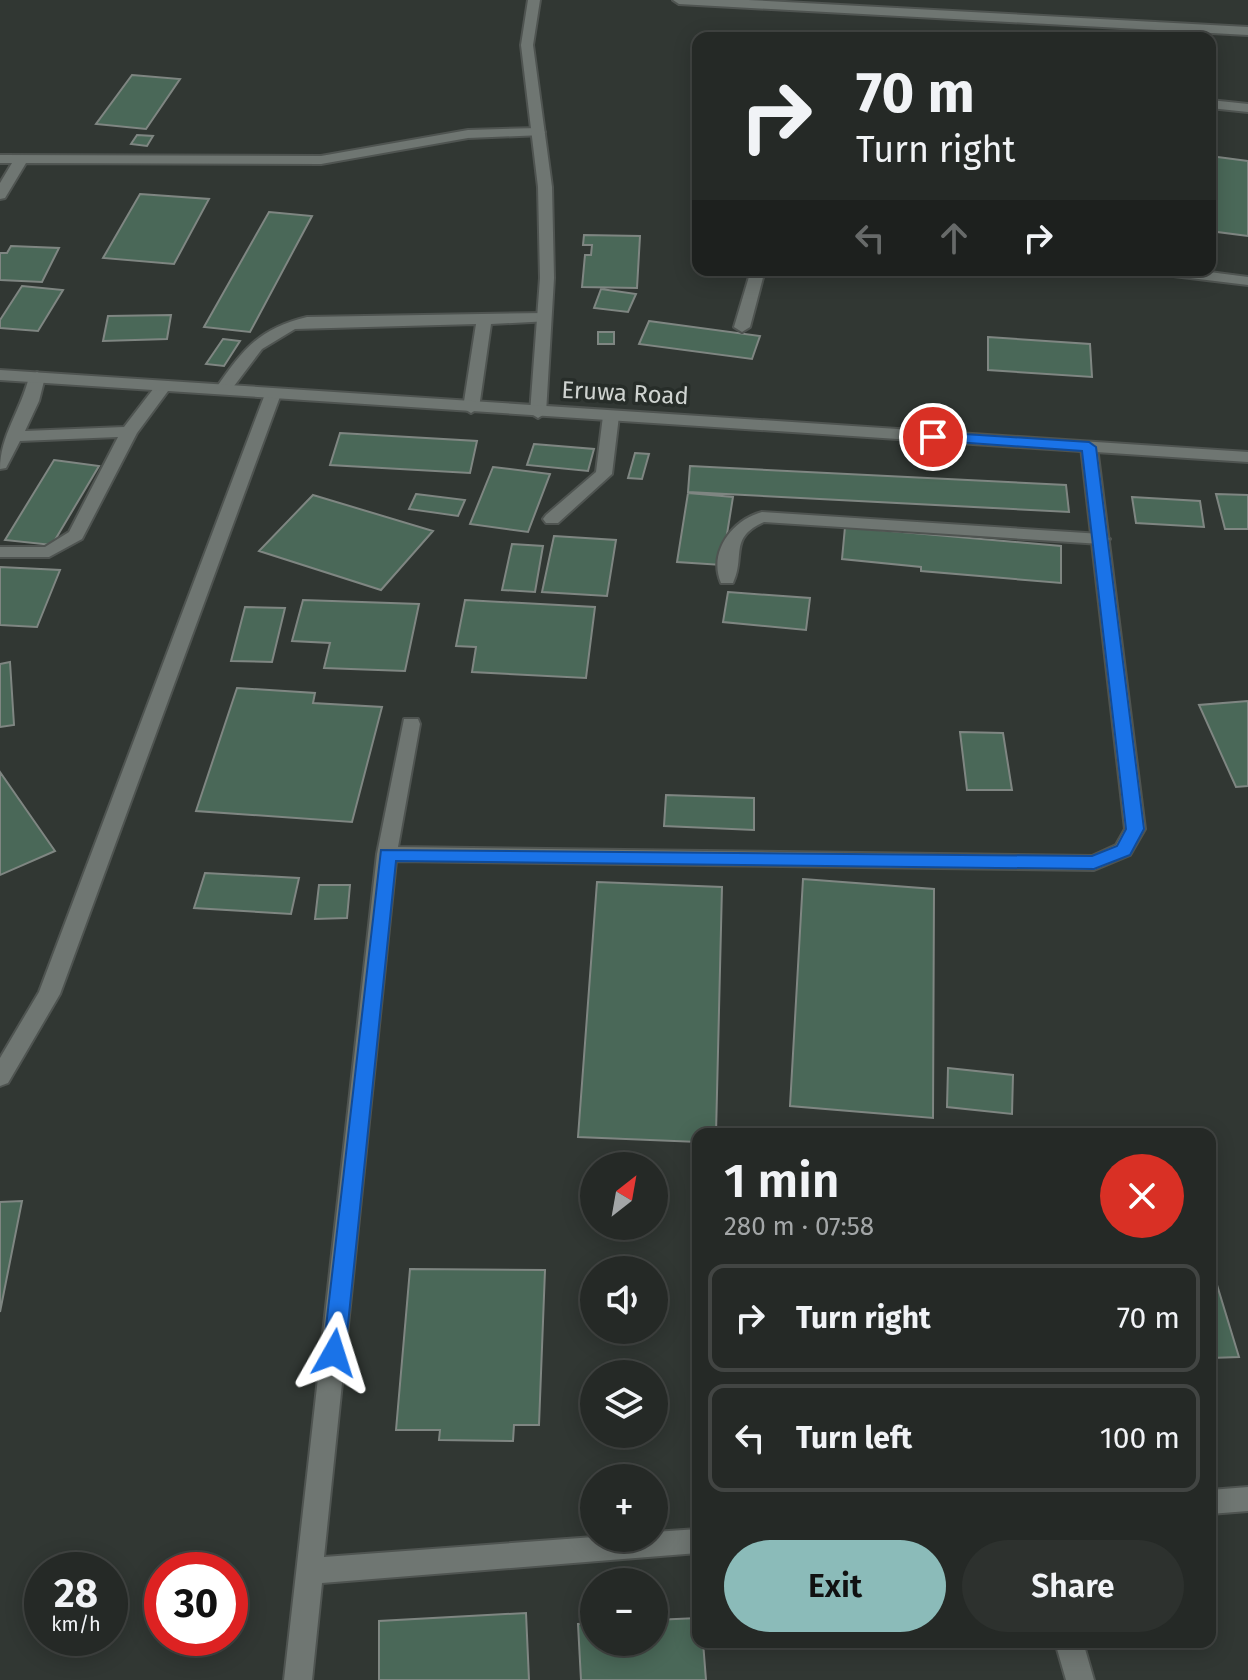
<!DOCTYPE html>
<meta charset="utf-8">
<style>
:root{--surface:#252926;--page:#2d312e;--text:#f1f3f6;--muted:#a3a6a7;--line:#424543;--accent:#8bbbb9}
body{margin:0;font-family:"Fira Sans",sans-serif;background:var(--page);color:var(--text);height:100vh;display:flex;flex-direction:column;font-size:30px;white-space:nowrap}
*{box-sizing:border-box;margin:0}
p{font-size:26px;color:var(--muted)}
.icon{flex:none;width:44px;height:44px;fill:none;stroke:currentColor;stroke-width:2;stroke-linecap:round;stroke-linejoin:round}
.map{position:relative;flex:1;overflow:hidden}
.sheet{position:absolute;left:692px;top:1128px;width:524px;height:520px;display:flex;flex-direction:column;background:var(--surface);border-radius:16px;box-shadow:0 4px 20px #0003,0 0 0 2px var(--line)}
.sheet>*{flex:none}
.guide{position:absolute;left:692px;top:32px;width:524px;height:244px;border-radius:16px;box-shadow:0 4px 20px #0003,0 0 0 2px var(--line);background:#252926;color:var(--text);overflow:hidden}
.needle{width:52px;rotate:31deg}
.fabs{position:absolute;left:580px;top:1152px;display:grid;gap:16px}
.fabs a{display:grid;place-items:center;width:88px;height:88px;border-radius:50%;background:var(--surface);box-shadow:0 4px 20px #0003,0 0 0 2px var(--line);font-size:40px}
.speed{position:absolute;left:24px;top:1552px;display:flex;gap:16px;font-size:40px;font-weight:700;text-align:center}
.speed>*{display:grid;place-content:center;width:104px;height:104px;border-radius:50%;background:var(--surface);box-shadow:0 4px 20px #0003,0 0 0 2px var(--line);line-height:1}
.speed small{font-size:20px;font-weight:400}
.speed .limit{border:12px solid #d22;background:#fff;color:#111}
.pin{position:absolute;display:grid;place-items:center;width:68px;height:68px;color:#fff;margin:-34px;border:4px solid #fff;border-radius:50%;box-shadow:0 2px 8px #0007}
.me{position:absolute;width:88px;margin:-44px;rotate:6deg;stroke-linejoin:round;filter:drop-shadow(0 0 6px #0008)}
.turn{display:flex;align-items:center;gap:28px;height:168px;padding:0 32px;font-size:36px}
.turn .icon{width:104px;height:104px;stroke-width:2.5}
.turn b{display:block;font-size:56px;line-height:68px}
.lanes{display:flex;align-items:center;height:76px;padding:0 32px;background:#0003;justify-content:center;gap:40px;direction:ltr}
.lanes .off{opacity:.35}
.round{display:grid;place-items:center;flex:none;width:84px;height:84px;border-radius:42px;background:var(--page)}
.overview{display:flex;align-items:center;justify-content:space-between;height:136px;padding:0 32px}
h1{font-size:48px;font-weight:600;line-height:60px}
.action{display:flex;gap:16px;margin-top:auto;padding:16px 32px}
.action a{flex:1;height:92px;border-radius:48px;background:var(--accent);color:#111;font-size:32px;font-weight:600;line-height:92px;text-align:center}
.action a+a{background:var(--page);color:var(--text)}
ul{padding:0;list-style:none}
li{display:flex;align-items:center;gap:24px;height:108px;margin:0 16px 12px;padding:0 16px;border:4px solid var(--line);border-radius:16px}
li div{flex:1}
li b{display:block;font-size:30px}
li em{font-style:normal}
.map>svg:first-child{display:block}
.building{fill:#4a6858;stroke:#7f8682;stroke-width:2}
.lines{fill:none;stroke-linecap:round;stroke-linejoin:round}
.service-casing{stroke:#4f5451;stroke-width:4}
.minor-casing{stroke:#4f5451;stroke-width:4}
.secondary-casing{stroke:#4f5451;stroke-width:4}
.service{fill:#6f7672;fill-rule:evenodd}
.minor{fill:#6f7672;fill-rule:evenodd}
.secondary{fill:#6f7672;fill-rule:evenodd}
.route{fill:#1a73e8;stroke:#114b97;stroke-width:2}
.labels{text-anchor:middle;stroke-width:7;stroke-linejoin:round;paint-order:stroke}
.street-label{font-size:24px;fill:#cfd3d0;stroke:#272d29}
</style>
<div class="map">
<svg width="1248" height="1680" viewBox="0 0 1248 1680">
<rect width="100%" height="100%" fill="#313733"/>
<!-- building -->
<path class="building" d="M 132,75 L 180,79 L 146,129 L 96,124 Z
M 137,135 L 153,136 L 147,146 L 131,144 Z
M 1210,156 L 1248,161 L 1248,236 L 1210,231 Z
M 140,194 L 209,199 L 174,264 L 103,258 Z
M 269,212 L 312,216 L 250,332 L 204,327 Z
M 584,235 L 640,236 L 637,288 L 582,287 L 585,255 L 591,255 L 592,245 L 583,245 Z
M 11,246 L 59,248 L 42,282 L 0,280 L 0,253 L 7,253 Z
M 22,286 L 63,290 L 38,331 L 0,328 L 0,320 Z
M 601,289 L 636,294 L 628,312 L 594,308 Z
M 171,315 L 167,339 L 103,341 L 108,316 Z
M 649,321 L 760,336 L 752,359 L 639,344 Z
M 598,332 L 614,332 L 614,344 L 598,344 Z
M 988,337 L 1090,344 L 1092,377 L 988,370 Z
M 223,339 L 240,341 L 224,366 L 206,364 Z
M 340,433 L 477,441 L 470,473 L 330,465 Z
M 534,444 L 594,449 L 588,471 L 527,465 Z
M 635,453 L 649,454 L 642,479 L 628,478 Z
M 54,460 L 99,466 L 52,545 L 5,540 Z
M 690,466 L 1066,485 L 1069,512 L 688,492 Z
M 493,467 L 550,474 L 528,532 L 470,524 Z
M 688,493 L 733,497 L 722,565 L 677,562 Z
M 416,494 L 465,500 L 458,516 L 409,509 Z
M 1216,494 L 1248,495 L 1248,529 L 1225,529 Z
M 313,495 L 433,531 L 381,590 L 259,551 Z
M 1132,497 L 1200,501 L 1204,527 L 1136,523 Z
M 845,527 L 1061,546 L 1061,583 L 921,571 L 921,567 L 842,559 Z
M 554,536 L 616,540 L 607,596 L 542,592 Z
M 512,544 L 543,546 L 535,592 L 502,590 Z
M 0,567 L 60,570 L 37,627 L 0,625 Z
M 728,592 L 810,598 L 806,630 L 723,622 Z
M 303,600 L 419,604 L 405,671 L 324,668 L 330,643 L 292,641 Z
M 465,600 L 595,607 L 586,678 L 472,672 L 476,647 L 456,646 Z
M 245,607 L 285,608 L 272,662 L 231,661 Z
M 10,662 L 14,725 L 0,727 L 0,664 Z
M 237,688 L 315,693 L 313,703 L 382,707 L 352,822 L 196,811 Z
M 1248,701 L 1248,786 L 1236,787 L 1199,705 Z
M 960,732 L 1003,733 L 1012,790 L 967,790 Z
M 0,772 L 55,851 L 0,875 Z
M 666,795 L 754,798 L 754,830 L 664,826 Z
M 205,873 L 299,878 L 291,914 L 194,908 Z
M 803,879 L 934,889 L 933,1118 L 790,1106 Z
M 597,882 L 722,887 L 716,1134 L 698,1134 L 698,1142 L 578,1137 Z
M 319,885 L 350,885 L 347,918 L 315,919 Z
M 948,1068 L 1013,1075 L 1012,1114 L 947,1107 Z
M 22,1201 L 0,1312 L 0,1202 Z
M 1210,1262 L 1239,1357 L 1210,1358 Z
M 410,1269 L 545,1270 L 539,1425 L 514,1425 L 513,1441 L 439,1440 L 440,1430 L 396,1430 Z
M 526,1613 L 529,1680 L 379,1680 L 379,1621 Z
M 698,1618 L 698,1642 L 703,1642 L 706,1680 L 581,1680 L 578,1624 L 594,1623 L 594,1642 L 654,1642 L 654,1620 Z"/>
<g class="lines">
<defs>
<path id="service" d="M 1210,100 L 1248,104 L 1248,112 L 1210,108 Z
M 538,128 L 545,132 L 543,135 L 468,138 L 321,164 L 26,163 L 5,198 L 0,199 L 0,183 L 12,163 L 0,163 L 0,155 L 321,156 L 468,130 Z
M 751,270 L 765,270 L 750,327 L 742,332 L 734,327 Z
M 1150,270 L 1194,270 L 1248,277 L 1248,285 L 1157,274 Z
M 545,313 L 550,315 L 550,321 L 491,324 L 479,408 L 471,413 L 463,408 L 476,324 L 295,329 L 262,349 L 228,394 L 216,394 L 214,391 C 242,351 257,329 307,317 Z
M 37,372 L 45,377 L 39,401 L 25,431 L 124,427 L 157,384 L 169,384 L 171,387 L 137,433 L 82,539 L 49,557 L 0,557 L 0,547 L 45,547 L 69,532 L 118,437 L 20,441 L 6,468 L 0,469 C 0,436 21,410 29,377 Z
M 273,389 L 281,394 L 60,994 L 8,1083 L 0,1086 L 0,1058 L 39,992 L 265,394 Z
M 611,411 L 619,416 L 612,474 L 558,523 L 546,523 L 543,519 L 546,515 L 596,472 L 603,416 Z
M 762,512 L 1101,534 L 1110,539 L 1101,544 L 764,522 C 728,538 746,556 733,583 L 721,583 C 708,552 732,520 762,512 Z"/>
<path id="minor" d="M 528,0 L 540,0 L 533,45 L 552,187 L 554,278 L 546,413 L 538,418 L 530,413 L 540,278 L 538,187 L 521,45 Z
M 673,0 L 748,0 L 1248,27 L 1248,35 L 679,4 Z
M 1089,442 L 1097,447 L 1145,829 L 1130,855 L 1094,870 L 396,861 L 324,1557 L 594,1537 L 654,1538 L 654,1532 L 698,1529 L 698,1553 L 322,1583 L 312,1680 L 284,1680 L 377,854 L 404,719 L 418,719 L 420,724 L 398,847 L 1092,856 L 1116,845 L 1125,829 L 1081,447 Z
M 1248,1487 L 1248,1511 L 1210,1514 L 1210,1490 Z
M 1055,1642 L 1083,1642 L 1094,1680 L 1066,1680 Z"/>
<path id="secondary" d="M 0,370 L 1248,452 L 1248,462 L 0,380 Z"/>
</defs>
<!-- service casing -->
<use href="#service" class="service-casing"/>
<!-- minor casing -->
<use href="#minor" class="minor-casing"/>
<!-- secondary casing -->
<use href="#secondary" class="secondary-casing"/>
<!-- service -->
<use href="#service" class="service"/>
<!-- minor -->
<use href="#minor" class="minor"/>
<!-- secondary -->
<use href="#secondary" class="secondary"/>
</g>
<!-- route -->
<path class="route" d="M 933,432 L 1089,442 L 1096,447 L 1144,829 L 1130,855 L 1094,869 L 396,861 L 345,1353 L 342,1360 L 334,1363 L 326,1360 L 323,1353 L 381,850 L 1092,856 L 1117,846 L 1126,829 L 1082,451 L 928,440 L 926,437 Z"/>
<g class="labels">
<!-- street labels -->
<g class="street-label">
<text transform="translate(625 393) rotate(3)" y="8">Eruwa Road</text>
</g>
</g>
</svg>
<div class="fabs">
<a><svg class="needle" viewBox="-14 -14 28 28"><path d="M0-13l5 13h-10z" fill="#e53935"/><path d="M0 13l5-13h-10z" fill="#a3a6a7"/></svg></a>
<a><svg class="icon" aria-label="sound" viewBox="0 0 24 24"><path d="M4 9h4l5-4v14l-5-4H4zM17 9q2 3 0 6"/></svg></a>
<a><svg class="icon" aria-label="layers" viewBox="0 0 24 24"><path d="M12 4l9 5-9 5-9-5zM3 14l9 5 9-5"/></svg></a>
<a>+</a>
<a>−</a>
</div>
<div class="speed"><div>28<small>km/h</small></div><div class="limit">30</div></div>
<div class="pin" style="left:933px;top:437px;background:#d93025"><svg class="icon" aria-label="arrive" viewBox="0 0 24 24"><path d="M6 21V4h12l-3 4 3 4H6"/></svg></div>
<svg class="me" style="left:334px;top:1353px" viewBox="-20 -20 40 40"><path d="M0-17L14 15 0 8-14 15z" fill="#1a73e8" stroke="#fff" stroke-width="4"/></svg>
<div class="guide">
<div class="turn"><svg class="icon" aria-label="right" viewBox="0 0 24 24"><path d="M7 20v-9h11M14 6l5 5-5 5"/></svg><div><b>70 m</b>Turn right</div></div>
<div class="lanes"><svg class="icon off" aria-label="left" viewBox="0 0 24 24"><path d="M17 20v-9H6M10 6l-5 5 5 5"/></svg><svg class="icon off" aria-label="ahead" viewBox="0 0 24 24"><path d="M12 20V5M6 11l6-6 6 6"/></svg><svg class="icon" aria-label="right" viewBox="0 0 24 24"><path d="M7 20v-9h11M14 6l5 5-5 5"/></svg></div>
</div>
<section class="sheet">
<div class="overview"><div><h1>1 min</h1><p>280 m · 07:58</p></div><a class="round" style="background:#d93025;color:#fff"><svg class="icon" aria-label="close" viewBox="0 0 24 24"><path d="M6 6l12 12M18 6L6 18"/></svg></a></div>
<ul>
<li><svg class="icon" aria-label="right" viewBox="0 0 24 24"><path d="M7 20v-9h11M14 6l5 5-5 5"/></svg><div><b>Turn right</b></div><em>70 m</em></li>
<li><svg class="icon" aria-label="left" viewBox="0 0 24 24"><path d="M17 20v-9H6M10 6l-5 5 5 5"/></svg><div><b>Turn left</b></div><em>100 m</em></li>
</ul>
<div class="action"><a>Exit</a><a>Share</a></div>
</section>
</div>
